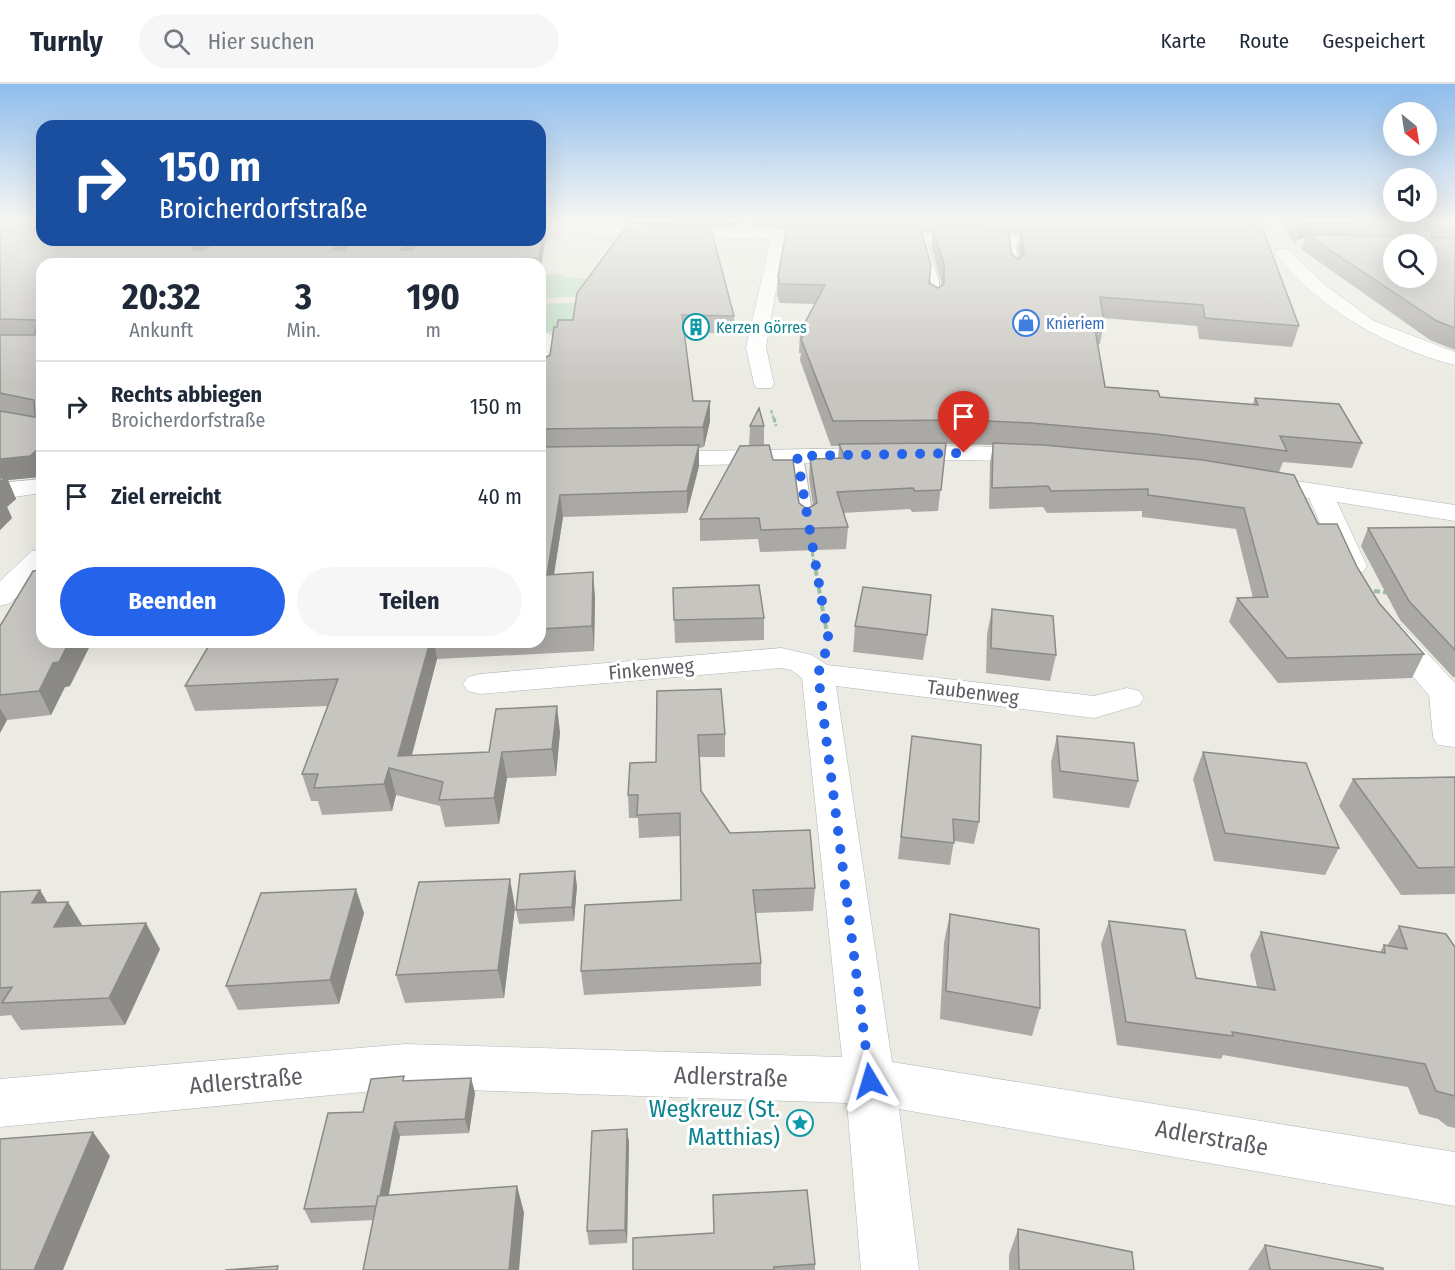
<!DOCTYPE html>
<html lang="de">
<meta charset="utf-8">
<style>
:root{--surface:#fff;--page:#f6f6f7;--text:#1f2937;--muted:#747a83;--line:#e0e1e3;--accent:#2563eb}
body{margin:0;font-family:"Fira Sans Condensed",sans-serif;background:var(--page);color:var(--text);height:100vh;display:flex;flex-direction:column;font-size:22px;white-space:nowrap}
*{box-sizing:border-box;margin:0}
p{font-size:20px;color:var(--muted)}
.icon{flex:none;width:33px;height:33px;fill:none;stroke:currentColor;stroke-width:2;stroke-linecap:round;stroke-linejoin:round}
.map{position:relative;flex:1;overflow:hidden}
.drawer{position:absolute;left:36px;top:174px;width:510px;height:390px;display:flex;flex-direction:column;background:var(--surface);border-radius:18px;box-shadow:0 6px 24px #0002}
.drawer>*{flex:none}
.hud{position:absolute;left:36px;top:36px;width:510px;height:126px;border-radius:18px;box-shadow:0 6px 24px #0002;background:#1a4fa0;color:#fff;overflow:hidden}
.needle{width:39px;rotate:150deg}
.controls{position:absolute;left:1383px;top:18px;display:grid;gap:12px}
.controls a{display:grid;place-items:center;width:54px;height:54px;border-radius:50%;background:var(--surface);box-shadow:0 6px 24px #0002;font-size:30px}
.pin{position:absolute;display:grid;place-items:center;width:51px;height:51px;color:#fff;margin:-62px -26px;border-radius:50% 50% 50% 0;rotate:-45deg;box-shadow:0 0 6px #0007}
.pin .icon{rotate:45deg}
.me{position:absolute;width:66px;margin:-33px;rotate:353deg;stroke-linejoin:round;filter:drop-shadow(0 0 4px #0008)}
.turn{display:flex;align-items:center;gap:21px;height:126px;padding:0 24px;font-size:27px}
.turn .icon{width:78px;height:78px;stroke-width:2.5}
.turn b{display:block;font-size:42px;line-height:51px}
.eta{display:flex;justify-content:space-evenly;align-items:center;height:102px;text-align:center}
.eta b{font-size:36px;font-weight:700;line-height:42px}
.cta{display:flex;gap:12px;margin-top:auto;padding:12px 24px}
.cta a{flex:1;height:69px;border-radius:36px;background:var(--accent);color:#fff;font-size:24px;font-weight:700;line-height:69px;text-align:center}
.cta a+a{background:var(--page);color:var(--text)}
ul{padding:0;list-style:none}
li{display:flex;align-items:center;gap:18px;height:90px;padding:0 24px;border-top:2px solid var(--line)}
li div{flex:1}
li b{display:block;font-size:22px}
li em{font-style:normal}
header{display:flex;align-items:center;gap:36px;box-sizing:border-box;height:84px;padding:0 30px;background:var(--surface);border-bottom:2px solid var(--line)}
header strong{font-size:28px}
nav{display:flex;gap:33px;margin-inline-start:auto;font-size:21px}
.search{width:420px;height:54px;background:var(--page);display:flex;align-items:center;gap:15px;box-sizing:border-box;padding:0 21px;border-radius:33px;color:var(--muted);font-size:22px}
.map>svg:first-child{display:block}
.green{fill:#c1e1c6}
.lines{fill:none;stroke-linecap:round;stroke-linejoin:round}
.service-casing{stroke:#b3b4b9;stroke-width:2}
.minor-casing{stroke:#b3b4b9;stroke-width:1}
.path-far2{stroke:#9abfa9;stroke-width:2;stroke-dasharray:4 1.5;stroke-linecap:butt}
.path-far1{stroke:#9abfa9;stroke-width:3;stroke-dasharray:4.5 2;stroke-linecap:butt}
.path{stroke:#9abfa9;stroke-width:4;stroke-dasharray:6 3;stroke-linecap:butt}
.service{fill:#fff;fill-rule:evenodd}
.minor{fill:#fff;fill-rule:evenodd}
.wall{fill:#aba9a5;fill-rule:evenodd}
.shaded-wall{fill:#8b8a86}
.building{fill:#c7c5c0;stroke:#8b8a86;stroke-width:1.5;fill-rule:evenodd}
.route{stroke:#2563eb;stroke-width:10;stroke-dasharray:0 18}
.labels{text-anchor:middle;stroke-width:6;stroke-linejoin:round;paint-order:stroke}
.far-shop-label{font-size:16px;fill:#366cbe;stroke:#fff;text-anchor:start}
.far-culture-label{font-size:16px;fill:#0d838f;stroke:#fff;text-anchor:start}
.street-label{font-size:20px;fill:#5b5d62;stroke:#fff}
.near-street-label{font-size:24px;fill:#5b5d62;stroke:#fff}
.near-culture-label{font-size:24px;fill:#0d838f;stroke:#fff;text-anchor:end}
</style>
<header>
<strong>Turnly</strong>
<div class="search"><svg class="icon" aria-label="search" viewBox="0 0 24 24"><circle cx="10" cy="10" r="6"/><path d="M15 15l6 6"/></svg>Hier suchen</div>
<nav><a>Karte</a><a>Route</a><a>Gespeichert</a></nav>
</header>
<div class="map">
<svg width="1455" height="1186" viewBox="0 0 1455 1186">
<rect width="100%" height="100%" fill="#ecebe3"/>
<!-- green -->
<path class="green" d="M 562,190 L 570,194 L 600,194 L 619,211 L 540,214 L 540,191 Z
M 612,218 L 621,245 L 540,248 L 540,220 Z"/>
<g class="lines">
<defs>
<path id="service" d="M 922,152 L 926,154 L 939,198 L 939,219 L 934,222 L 929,219 L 931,198 L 918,154 Z
M 1011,155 L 1015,157 L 1019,188 L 1015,191 L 1011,188 L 1007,157 Z
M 797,368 L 803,372 L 814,440 L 807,444 L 800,440 L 791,372 Z"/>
<path id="minor" d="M 540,141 L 829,148 L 836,152 L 829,156 L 785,155 L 766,263 L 774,300 L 771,304 L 757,304 L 754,300 L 746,263 L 771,155 L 540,149 Z
M 878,149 L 1063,153 L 1070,157 L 1063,161 L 873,156 L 871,153 Z
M 1282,164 L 1287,165 L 1325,201 L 1374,237 L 1455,268 L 1455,281 C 1390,265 1314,223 1275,168 Z
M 545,247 L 554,253 L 550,288 L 547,292 L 540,294 L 540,249 Z
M 964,362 L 1036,364 L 1044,366 L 1048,371 L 1044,376 L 1036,378 L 964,376 L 653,382 L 645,380 L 641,375 L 645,370 L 653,368 Z
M 1257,391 L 1455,421 L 1455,437 L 1337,418 L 1367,482 L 1363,488 L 1353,490 L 1343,488 L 1339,482 L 1309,414 L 1248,403 L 1245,398 L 1248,393 Z
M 42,395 L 42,409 L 0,415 L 0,399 Z
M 42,465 L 42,489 L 10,519 L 0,522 L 0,497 L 32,467 Z
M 1390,539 L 1401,541 L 1455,599 L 1455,663 L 1438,661 L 1433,653 L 1429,611 L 1374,548 L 1379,541 Z
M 781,564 L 812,571 L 827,581 L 1094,612 L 1127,604 L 1139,607 L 1144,614 L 1139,621 L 1094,634 L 836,602 L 892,978 L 1455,1068 L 1455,1122 L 899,1025 L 919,1186 L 861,1186 L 847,1019 L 405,1004 L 0,1043 L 0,995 L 405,960 L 842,973 L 802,594 L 791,586 L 781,584 L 480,610 L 468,607 L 463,600 L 468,593 L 480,590 Z"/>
</defs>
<!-- service casing -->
<use href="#service" class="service-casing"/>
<!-- minor casing -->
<use href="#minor" class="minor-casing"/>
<!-- path-far2 -->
<path class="path-far2" d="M 771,326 L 774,336"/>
<!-- path-far1 -->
<path class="path-far1" d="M 774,334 L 776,342
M 811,462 L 814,478"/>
<!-- path -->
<path class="path" d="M 814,477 L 828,555
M 1374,507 L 1390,509"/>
<!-- service -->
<use href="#service" class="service"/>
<!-- minor -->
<use href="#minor" class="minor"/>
</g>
<!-- wall -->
<path class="wall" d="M 0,135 L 42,156 L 419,156 L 540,135 L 547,139 L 544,140 L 546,151 L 540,189 L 540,180 L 42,180 L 42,391 L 40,393 L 8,396 L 16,415 L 7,423 L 12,434 L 0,446 Z
M 644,135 L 1259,135 L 1299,242 L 1292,263 L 1199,255 L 1197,242 L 1103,234 L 1104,239 L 1100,260 L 1097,260 L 1105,303 L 1160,313 L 1253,320 L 1255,314 L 1362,359 L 1352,384 L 1283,378 L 1279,388 L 1318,440 L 1357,483 L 1379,519 L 1424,570 L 1412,594 L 1278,599 L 1229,538 L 1237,514 L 1253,514 L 1236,445 L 1142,433 L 1142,427 L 1047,429 L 1043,423 L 989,425 L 990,379 L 993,361 L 946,360 L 938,427 L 912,428 L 910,425 L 843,429 L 848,443 L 846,465 L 760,468 L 758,455 L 700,457 L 700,435 L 749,362 L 750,342 L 764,342 L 764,361 L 799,419 L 807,425 L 813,421 L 809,395 L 810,375 L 838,375 L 839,362 L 831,362 L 800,276 L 801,269 L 799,269 L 800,248 L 815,220 L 780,219 L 777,212 L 778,193 L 787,145 L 753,144 L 750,136 L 727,144 L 710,143 L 734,232 L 734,250 L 684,248 L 693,317 L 710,337 L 704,363 L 699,364 L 699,382 L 687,429 L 563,433 L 554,490 L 595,512 L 594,567 L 437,575 L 412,671 L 489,668 L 560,648 L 556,692 L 507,694 L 499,740 L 445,743 L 440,722 L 396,711 L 392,727 L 322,731 L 318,717 L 311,717 L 302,690 L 328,622 L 195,627 L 185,602 L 211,558 L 540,558 L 540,276 L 550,271 L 557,243 L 573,236 L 644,140 ZM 1095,140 L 1103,146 L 1094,146 ZM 921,148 L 932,148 L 931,161 L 941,198 L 941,201 L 938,204 L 929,199 ZM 1009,149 L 1020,150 L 1018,163 L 1019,174 L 1018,175 L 1012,170 Z
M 1278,135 L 1455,135 L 1455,266 L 1430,256 L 1301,165 L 1305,154 L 1297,156 L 1295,161 Z
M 1455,443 L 1455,593 L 1453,593 L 1400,536 L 1361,462 L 1368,444 Z
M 673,504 L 764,534 L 764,556 L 675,559 Z
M 992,525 L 1056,571 L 1050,597 L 986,589 L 987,550 Z
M 0,542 L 70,602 L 65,603 L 51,631 L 7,636 L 0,649 Z
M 855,542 L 927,551 L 923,576 L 853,568 Z
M 657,607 L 725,650 L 725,673 L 700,673 L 701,707 L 730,749 L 815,804 L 813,827 L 755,829 L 761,879 L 761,902 L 584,911 L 581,887 L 681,816 L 680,752 L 639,754 L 638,734 L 629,734 L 628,711 L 656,678 Z
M 912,652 L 979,738 L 974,760 L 954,757 L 950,781 L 898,775 Z
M 1057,652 L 1138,697 L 1129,724 L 1053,714 L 1051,678 Z
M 1203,668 L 1339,764 L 1325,791 L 1214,777 L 1193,695 Z
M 1455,693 L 1455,810 L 1401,811 L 1339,722 L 1353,695 Z
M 577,802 L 574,837 L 519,840 L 516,826 Z
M 40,806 L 47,819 L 82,841 L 160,865 L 125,941 L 21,946 L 11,931 L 0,932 L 0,808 Z
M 515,823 L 504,914 L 405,919 L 396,891 Z
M 364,829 L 339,920 L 238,926 L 226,902 Z
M 950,830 L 1040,924 L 1032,952 L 940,935 L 944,858 Z
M 1109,837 L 1196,894 L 1257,903 L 1250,871 L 1261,848 L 1380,868 L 1384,861 L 1387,862 L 1399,842 L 1455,863 L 1455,1044 L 1447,1042 L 1438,1035 L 1419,1030 L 1408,1003 L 1223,971 L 1221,975 L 1117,961 L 1101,860 Z
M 471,994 L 475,1009 L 469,1049 L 400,1052 L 388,1111 L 517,1102 L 524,1129 L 311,1139 L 304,1125 L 363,1028 L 406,997 Z
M 627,1045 L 629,1059 L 627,1159 L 589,1161 L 587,1147 Z
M 713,1111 L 815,1180 L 815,1186 L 633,1186 L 714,1149 Z
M 1018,1145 L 1134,1186 L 1009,1186 L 1009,1171 Z
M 1265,1161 L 1383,1186 L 1248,1186 Z"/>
<!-- shaded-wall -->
<path class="shaded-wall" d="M 540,135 L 548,135 L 547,139 L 544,140 L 546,151 L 540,189 L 539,174 Z
M 727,135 L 750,135 L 750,136 L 727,144 Z
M 1309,139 L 1304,154 L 1297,156 L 1295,161 L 1302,141 Z
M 1432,142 L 1426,157 L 1424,145 Z
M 202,156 L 227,156 L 196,180 L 192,166 L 192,163 Z
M 341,156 L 356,156 L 337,180 L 332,166 Z
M 407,156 L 419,156 L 405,180 L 401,166 Z
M 505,175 L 505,180 L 496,180 Z
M 710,317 L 710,337 L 704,363 L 703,343 Z
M 42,361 L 42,391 L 40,393 L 8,396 L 16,415 L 7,423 L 12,434 L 0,446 L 0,375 Z
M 699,361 L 699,382 L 687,429 L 687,407 Z
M 560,411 L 563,433 L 550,515 L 547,491 Z
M 593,488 L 595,512 L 594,567 L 592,542 Z
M 69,558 L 92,558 L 70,602 L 65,603 L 51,631 L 39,607 L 53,579 Z
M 430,558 L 434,558 L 437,575 L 407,689 L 398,672 Z
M 557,622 L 560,648 L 556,692 L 552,665 Z
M 0,624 L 7,636 L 0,649 Z
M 502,668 L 507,694 L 499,740 L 494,714 Z
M 389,684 L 396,711 L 392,727 L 384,700 Z
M 575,787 L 577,802 L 574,837 L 572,823 Z
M 510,795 L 515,823 L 504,914 L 498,886 Z
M 356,805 L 364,829 L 339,920 L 330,896 Z
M 40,806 L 56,833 L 32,819 Z
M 68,818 L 84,844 L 54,843 Z
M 146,839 L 160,865 L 125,941 L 109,914 Z
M 471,994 L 475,1009 L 469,1049 L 465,1035 Z
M 395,1038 L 400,1052 L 384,1136 L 378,1122 Z
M 627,1045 L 629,1059 L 627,1159 L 625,1146 Z
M 93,1048 L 110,1072 L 63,1186 L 34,1186 Z
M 517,1102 L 524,1129 L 519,1186 L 509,1186 Z"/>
<!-- building -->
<path class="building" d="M 0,135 L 42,135 L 42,156 L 202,156 L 192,163 L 192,166 L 204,166 L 219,156 L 341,156 L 332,166 L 344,166 L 353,156 L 407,156 L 401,166 L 412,166 L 419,156 L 540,156 L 540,137 L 544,137 L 539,174 L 505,175 L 496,180 L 42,180 L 42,361 L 30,372 L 0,375 L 0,327 L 35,333 L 34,316 L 0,309 L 0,251 L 35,251 L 37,236 L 0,235 Z
M 1244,135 L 1259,135 L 1299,242 L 1205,234 L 1203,221 L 1100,213 L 1104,239 L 1094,239 L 1105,303 L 1158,307 L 1160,313 L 1258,321 L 1255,314 L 1339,320 L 1362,359 L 1280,352 L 1287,367 L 1156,350 L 1031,339 L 968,336 L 833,337 L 801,255 L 805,248 L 800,248 L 825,201 L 780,200 L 778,193 L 787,141 L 920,144 L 931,180 L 929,199 L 938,204 L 944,200 L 944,179 L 932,144 L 1008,146 L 1012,170 L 1018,175 L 1024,170 L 1021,146 L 1244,147 L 1253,140 Z
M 1292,135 L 1455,135 L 1455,142 L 1432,142 L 1424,145 L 1430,147 L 1432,154 L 1455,154 L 1455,244 L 1437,237 L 1306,150 L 1400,153 L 1402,147 L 1407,146 L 1408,144 L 1400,141 L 1309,139 L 1302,141 L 1300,146 ZM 1394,160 L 1426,160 L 1426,194 L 1394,194 Z
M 629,139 L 710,141 L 734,232 L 682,231 L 693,317 L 710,317 L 703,343 L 540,345 L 540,276 L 550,271 L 554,243 L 557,243 L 558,236 L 573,236 L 577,209 Z
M 759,324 L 764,342 L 750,342 Z
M 946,359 L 941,406 L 915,407 L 913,404 L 837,408 L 848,443 L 761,446 L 759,434 L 700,435 L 740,362 L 769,361 L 773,376 L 793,376 L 799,419 L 807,425 L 817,419 L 810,375 L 845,374 L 839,360 Z
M 993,359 L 1044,361 L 1203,376 L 1294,391 L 1318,440 L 1337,440 L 1357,483 L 1379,519 L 1424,570 L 1287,574 L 1237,514 L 1268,513 L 1244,424 L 1148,411 L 1148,405 L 1051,407 L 1048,402 L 992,404 Z
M 699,361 L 687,407 L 560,411 L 547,491 L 593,488 L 592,542 L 540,545 L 540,363 Z
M 6,393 L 0,398 L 0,394 Z
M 1455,443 L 1455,566 L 1409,517 L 1368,444 Z
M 42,486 L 42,558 L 69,558 L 59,578 L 53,579 L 39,607 L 0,611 L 0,542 L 33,487 Z
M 759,501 L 764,534 L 674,536 L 673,504 Z
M 863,503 L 931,511 L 927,551 L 855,542 Z
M 992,525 L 1053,532 L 1056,571 L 991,564 Z
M 211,558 L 430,558 L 398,672 L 489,668 L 496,625 L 557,622 L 552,665 L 502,668 L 494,714 L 439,716 L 443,698 L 389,684 L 384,700 L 314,704 L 318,690 L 302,690 L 338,595 L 185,602 Z
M 721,605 L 725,650 L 698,651 L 701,707 L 730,749 L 810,746 L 815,804 L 753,806 L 761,879 L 581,887 L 585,821 L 681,816 L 680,729 L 637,731 L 638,711 L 628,711 L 630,679 L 656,678 L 657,607 Z
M 912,652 L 981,661 L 979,738 L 953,735 L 954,759 L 901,753 Z
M 1057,652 L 1134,659 L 1138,697 L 1060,687 Z
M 1203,668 L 1306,679 L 1339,764 L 1225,749 Z
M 1455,693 L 1455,783 L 1418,784 L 1353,695 Z
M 575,787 L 572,823 L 516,826 L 520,790 Z
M 510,795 L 498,886 L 396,891 L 419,798 Z
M 356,805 L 330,896 L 226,902 L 261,809 Z
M 40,806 L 32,819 L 68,818 L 54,843 L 146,839 L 109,914 L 2,919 L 12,903 L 0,904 L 0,808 Z
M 950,830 L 1039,845 L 1040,924 L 946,907 Z
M 1109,837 L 1185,846 L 1196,894 L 1275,906 L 1261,848 L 1385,869 L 1384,861 L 1407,865 L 1399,842 L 1446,850 L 1455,863 L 1455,1012 L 1436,1007 L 1425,980 L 1232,948 L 1233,952 L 1126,938 Z
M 404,992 L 403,997 L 471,994 L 465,1035 L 395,1038 L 380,1112 L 378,1112 L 376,1122 L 304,1125 L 328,1029 L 363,1028 L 371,995 Z
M 627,1045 L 625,1146 L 587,1147 L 592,1047 Z
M 93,1048 L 34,1186 L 0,1186 L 0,1055 Z
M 517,1102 L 509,1186 L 363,1186 L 378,1112 Z
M 807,1106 L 815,1180 L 774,1183 L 774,1186 L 633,1186 L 633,1154 L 714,1149 L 713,1111 Z
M 1018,1145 L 1132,1168 L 1134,1186 L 1019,1186 Z
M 1265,1161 L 1383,1184 L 1383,1186 L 1270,1186 Z
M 278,1182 L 277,1186 L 225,1186 Z"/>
<!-- sky -->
<linearGradient id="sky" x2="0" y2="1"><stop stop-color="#8fbdee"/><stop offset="0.45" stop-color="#f6f6f2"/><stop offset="1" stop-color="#f6f6f2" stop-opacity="0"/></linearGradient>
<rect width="1455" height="301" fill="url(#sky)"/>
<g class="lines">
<!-- route -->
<path class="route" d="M 870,997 L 818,590 L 829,558 L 797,372 L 964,369"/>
</g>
<!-- icons -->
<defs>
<symbol id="shop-ring" viewBox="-11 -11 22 22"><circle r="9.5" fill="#fff" stroke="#3f7fe0" stroke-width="1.5"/><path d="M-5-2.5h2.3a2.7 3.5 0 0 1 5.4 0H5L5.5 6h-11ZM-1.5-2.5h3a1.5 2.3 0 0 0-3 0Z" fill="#3f7fe0"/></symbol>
<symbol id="building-ring" viewBox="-11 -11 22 22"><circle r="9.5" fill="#fff" stroke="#0f9aa8" stroke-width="1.5"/><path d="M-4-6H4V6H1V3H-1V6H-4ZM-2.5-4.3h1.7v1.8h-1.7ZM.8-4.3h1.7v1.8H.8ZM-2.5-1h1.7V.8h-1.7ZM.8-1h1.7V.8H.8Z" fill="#0f9aa8"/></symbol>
<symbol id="sight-ring" viewBox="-11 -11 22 22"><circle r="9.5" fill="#fff" stroke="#0f9aa8" stroke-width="1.5"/><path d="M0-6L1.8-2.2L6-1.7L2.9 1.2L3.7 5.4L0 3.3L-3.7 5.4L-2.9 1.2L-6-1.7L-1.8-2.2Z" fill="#0f9aa8"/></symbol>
</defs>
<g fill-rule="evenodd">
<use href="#shop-ring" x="1011" y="224" width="30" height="30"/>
<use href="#building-ring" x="681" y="228" width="30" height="30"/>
<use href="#sight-ring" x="785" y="1024" width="30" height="30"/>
</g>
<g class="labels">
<!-- far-shop labels -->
<g class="far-shop-label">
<text x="1046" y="245">Knieriem</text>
</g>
<!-- far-culture labels -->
<g class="far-culture-label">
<text x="716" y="249">Kerzen Görres</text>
</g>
<!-- street labels -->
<g class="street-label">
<text transform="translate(651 585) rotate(-5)" y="7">Finkenweg</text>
<text transform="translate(973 608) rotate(7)" y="7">Taubenweg</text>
</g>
<!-- near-street labels -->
<g class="near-street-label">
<text transform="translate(731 993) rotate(2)" y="8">Adlerstraße</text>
<text transform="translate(246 997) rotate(-5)" y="8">Adlerstraße</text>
<text transform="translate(1212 1054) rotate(10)" y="8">Adlerstraße</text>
</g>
<!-- near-culture labels -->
<g class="near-culture-label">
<text x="780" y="1033">Wegkreuz (St.<tspan x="780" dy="28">Matthias)</tspan></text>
</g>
</g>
</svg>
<div class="controls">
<a><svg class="needle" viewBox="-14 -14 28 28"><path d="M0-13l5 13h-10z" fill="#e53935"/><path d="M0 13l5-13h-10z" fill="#747a83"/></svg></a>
<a><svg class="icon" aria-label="sound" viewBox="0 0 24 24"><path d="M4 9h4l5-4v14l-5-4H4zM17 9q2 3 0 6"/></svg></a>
<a><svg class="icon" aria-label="search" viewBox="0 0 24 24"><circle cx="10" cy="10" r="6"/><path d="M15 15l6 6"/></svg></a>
</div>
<div class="pin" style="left:964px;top:369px;background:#d93025"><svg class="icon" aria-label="arrive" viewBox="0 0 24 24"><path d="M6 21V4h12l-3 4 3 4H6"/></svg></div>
<svg class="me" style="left:870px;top:997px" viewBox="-20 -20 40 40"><path d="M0-17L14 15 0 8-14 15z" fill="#2563eb" stroke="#fff" stroke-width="4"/></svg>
<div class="hud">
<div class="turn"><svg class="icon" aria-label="right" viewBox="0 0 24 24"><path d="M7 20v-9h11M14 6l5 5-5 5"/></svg><div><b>150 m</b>Broicherdorfstraße</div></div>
</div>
<section class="drawer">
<div class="eta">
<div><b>20:32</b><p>Ankunft</p></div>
<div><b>3</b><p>Min.</p></div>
<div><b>190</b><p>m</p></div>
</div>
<ul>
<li><svg class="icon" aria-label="right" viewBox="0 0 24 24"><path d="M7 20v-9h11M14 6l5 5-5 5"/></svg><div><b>Rechts abbiegen</b><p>Broicherdorfstraße</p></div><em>150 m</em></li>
<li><svg class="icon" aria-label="arrive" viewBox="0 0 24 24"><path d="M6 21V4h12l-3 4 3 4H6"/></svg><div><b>Ziel erreicht</b></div><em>40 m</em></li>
</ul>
<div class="cta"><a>Beenden</a><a>Teilen</a></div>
</section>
</div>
